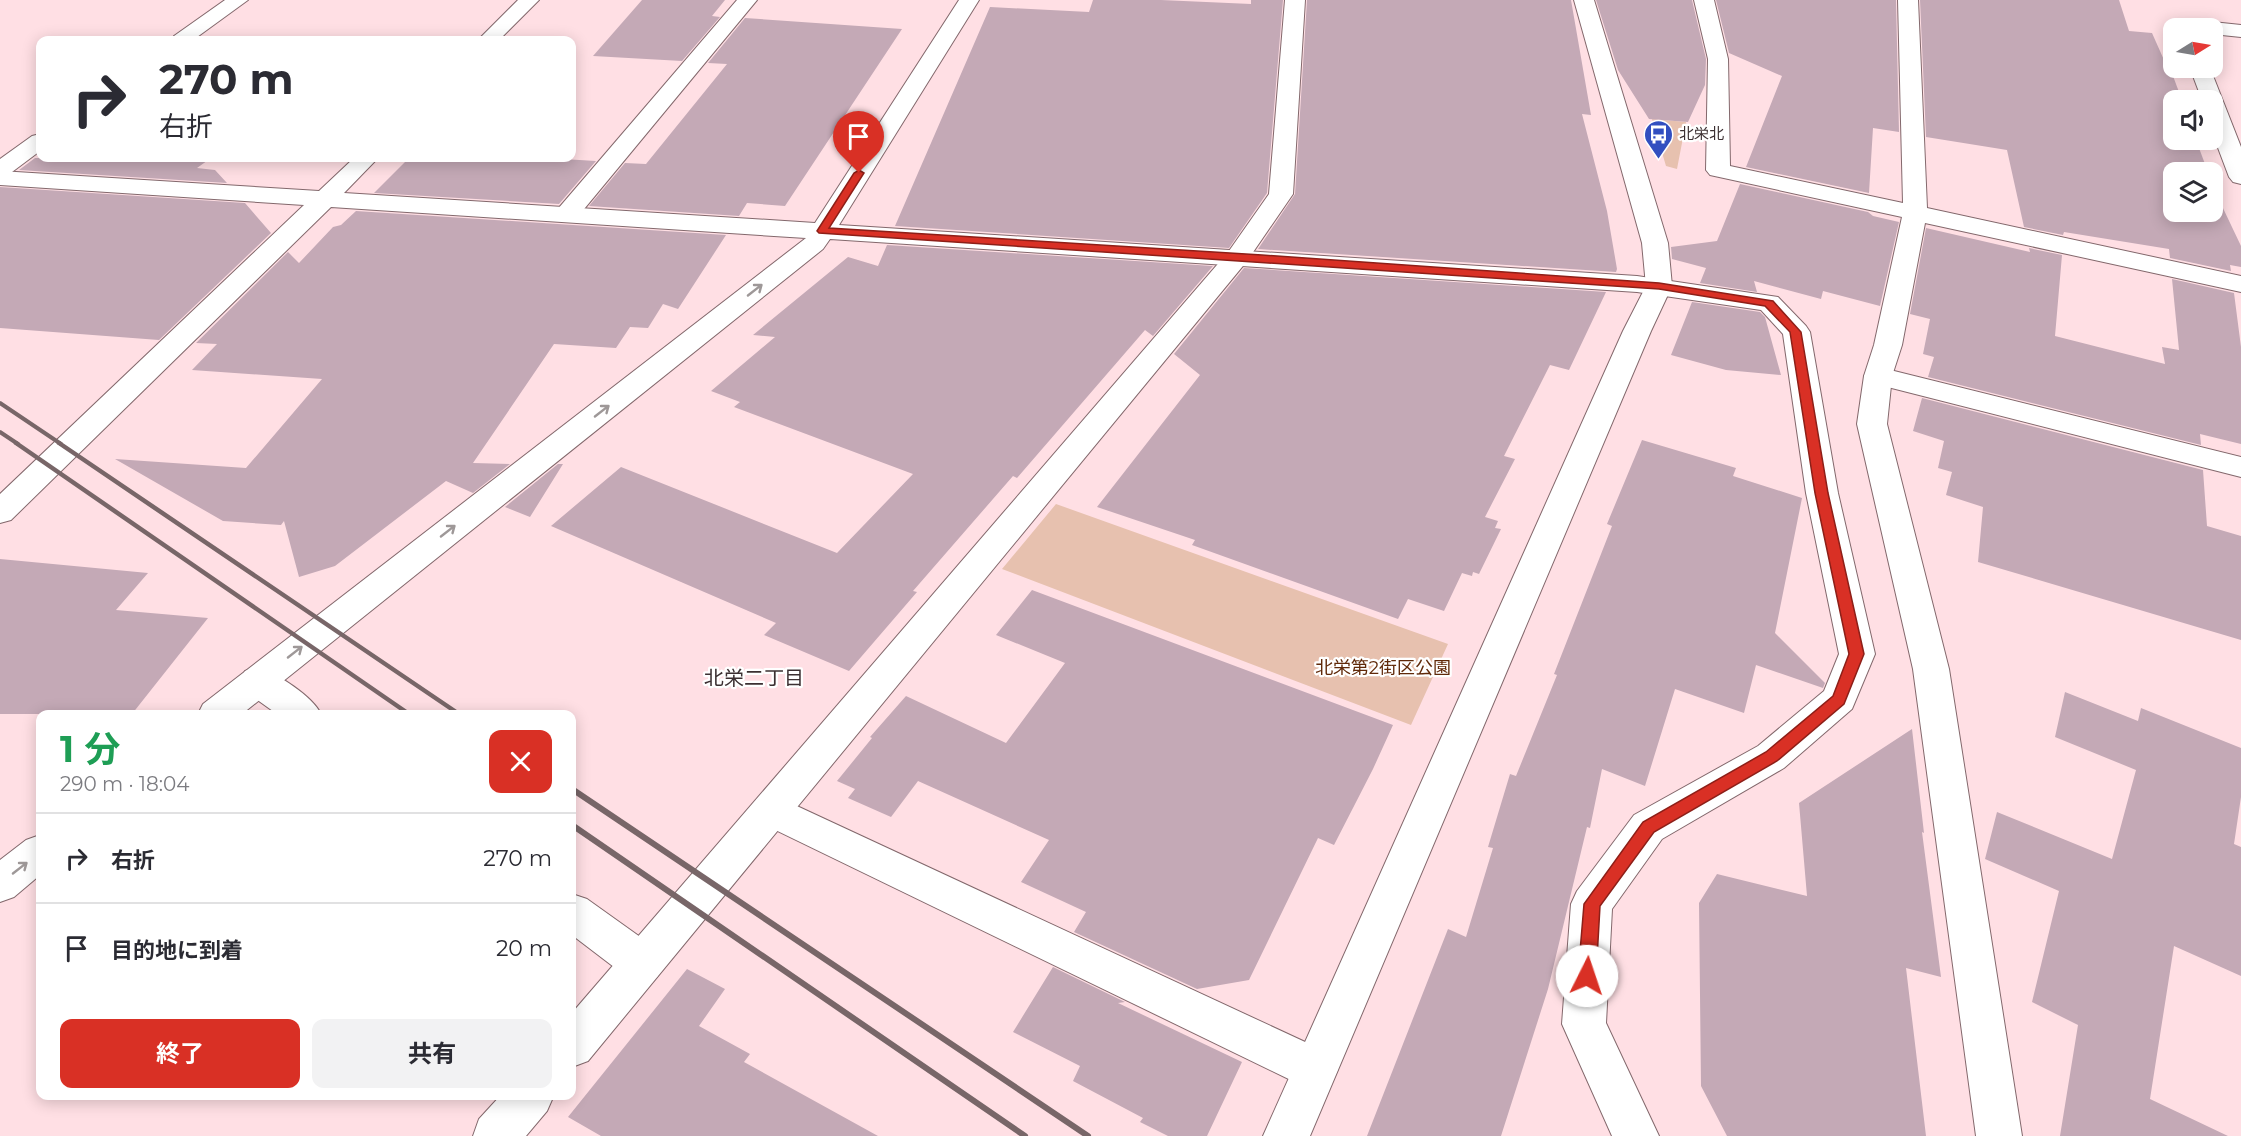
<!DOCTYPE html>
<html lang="ja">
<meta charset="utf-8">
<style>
:root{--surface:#fff;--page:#f2f2f3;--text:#2b2b33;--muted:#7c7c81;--line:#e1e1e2;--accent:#d93025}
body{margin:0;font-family:Montserrat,"Noto Sans JP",sans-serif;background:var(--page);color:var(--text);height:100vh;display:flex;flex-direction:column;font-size:22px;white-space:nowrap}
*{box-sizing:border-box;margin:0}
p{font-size:20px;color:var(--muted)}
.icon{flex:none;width:33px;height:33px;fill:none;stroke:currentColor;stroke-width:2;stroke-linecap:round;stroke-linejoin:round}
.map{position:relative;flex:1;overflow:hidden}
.details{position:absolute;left:36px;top:710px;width:540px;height:390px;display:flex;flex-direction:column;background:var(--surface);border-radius:12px;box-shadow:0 3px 15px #0003}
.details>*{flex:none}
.top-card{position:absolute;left:36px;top:36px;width:540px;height:126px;border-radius:12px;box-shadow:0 3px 15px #0003;background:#fff;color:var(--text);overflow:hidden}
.needle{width:39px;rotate:79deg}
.controls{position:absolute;left:2163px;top:18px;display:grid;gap:12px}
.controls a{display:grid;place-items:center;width:60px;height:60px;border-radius:12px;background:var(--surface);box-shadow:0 3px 15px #0003;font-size:30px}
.pin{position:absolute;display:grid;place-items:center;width:51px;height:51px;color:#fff;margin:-62px -26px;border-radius:50% 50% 50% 0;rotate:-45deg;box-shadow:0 0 6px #0007}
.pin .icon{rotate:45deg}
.me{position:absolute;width:66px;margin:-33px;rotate:4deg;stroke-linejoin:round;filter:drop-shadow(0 0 4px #0008)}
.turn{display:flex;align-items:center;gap:21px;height:126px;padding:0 24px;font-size:27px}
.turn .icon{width:78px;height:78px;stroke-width:2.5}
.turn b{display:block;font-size:42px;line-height:51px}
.round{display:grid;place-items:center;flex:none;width:63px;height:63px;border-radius:12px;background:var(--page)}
.summary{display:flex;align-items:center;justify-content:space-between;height:102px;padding:0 24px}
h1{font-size:36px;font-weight:700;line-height:45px;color:#1e9e55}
.button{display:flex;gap:12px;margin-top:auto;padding:12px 24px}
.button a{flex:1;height:69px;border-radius:12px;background:var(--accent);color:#fff;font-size:24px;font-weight:700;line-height:69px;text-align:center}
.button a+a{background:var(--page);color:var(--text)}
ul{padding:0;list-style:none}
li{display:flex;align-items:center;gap:18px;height:90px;padding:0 24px;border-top:2px solid var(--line)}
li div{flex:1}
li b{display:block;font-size:22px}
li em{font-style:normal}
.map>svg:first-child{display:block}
.green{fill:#e7c1af}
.building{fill:#c4a9b6}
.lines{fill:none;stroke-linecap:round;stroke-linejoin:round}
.service-casing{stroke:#83686c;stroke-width:2}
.pedestrian-casing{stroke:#83686c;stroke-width:2}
.minor-casing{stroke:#83686c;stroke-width:2}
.tertiary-casing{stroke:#83686c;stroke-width:2}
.service{fill:#fff;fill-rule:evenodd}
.pedestrian{fill:#fff;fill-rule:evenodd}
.minor{fill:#fff;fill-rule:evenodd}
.tertiary{fill:#fff;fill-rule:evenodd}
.rail-far2{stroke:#786668;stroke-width:4}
.rail-far1{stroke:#786668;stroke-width:4.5}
.rail{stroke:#786668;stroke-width:6}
.oneway{stroke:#9e9898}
.route{fill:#d93025;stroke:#8d1f18;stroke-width:1.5}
.labels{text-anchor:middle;stroke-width:4.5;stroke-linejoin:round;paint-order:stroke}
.far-poi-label{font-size:15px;fill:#3c3032;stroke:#fff;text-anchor:start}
.park-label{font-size:18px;fill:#602909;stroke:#fff}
.neighbourhood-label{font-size:20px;fill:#3c3032;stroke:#fff}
</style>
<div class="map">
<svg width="2241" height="1136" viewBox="0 0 2241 1136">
<rect width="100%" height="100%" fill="#ffdfe4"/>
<!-- green -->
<path class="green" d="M 1652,119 L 1686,122 L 1677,169 L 1666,166 Z
M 1056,504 L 1448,644 L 1411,725 L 1002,569 Z"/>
<!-- building -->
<path class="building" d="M 642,0 L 725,0 L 712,16 L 720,17 L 682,61 L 593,56 Z
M 1093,0 L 1161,0 L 1251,4 L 1251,0 L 1283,0 L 1267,193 L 1229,248 L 895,226 L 990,7 L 1089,12 Z
M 1307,0 L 1571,0 L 1591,115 L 1582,114 L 1607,211 L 1617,269 L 1616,272 L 1258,249 L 1295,194 Z
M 1596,0 L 1692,0 L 1706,59 L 1705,85 L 1688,122 L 1649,119 L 1618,70 Z
M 1716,0 L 1896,0 L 1899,132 L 1873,128 L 1869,193 L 1746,167 L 1782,76 L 1729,53 Z
M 1920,0 L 2119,0 L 2129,31 L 2152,33 L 2164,60 L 2167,60 L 2182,100 L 2174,100 L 2174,140 L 2196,140 L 2208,172 L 2174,172 L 2174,212 L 2212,212 L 2212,185 L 2241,246 L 2241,267 L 2230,265 L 2231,271 L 2170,258 L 2169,249 L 2064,232 L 2063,235 L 2024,227 L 2007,150 L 1926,137 Z
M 745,18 L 902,29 L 785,206 L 747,203 L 739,216 L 589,206 L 625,163 L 646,164 L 727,64 L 708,63 Z
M 35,158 L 211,158 L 197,168 L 215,170 L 227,183 L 19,170 Z
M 409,158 L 546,158 L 596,161 L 559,204 L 374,193 Z
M 1740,184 L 1868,212 L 1873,216 L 1899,222 L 1880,306 L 1823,291 L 1821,299 L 1754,281 L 1757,292 L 1700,283 L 1706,268 L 1672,259 L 1671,247 L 1717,241 Z
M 0,187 L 245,203 L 271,233 L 159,340 L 0,328 Z
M 356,211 L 726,235 L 678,309 L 663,304 L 648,328 L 630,327 L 616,348 L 554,344 L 473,463 L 510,464 L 473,493 L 446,481 L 335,566 L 299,577 L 284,521 L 281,525 L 223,521 L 115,459 L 246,468 L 322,379 L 192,370 L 217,344 L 196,343 L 288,252 L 299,263 L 333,227 L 341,225 Z
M 1926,228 L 2030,252 L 2029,248 L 2062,255 L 2055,336 L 2165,364 L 2162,347 L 2179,350 L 2172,279 L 2234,293 L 2241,347 L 2241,444 L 2200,434 L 2201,445 L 1928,377 L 1934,357 L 1923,354 L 1930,319 L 1910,314 Z
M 887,245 L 1213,266 L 1153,336 L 1145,330 L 1017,478 L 1013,476 L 913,591 L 917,592 L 849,671 L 764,635 L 776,623 L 551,526 L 621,467 L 837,553 L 913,474 L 734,407 L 740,402 L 711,391 L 775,337 L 753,335 L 848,257 L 878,266 Z
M 1244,268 L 1606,292 L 1569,370 L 1550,365 L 1504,456 L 1515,459 L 1485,517 L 1498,521 L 1495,528 L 1501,529 L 1479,574 L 1473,572 L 1472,576 L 1462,573 L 1444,611 L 1408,599 L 1398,619 L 1192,545 L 1195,540 L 1097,507 L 1200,375 L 1174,354 Z
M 1692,302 L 1760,312 L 1765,317 L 1781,375 L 1726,370 L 1671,355 Z
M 1922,398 L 2203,470 L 2207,526 L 2241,536 L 2241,640 L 1978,562 L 1983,507 L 1946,495 L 1952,472 L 1938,468 L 1944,441 L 1913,431 Z
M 1642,440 L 1736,468 L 1733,476 L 1802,498 L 1775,633 L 1825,683 L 1823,688 L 1756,665 L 1744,713 L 1675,689 L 1645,786 L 1602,769 L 1590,828 L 1587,827 L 1548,989 L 1501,1136 L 1367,1136 L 1448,929 L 1466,937 L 1493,848 L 1488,847 L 1510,774 L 1516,776 L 1557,675 L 1554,674 L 1612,526 L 1607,524 Z
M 558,464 L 563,464 L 530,517 L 505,507 Z
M 0,559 L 148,573 L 116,610 L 208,618 L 132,714 L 0,714 Z
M 1032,590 L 1393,725 L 1373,769 L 1334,845 L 1318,838 L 1249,980 L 1197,989 L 1074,932 L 1086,912 L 1021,882 L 1049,840 L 918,781 L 891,817 L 848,798 L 855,789 L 837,781 L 872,738 L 870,737 L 906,696 L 1006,743 L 1065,663 L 996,635 Z
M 2065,692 L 2138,721 L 2141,708 L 2241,748 L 2241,797 L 2234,844 L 2241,847 L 2241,976 L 2174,946 L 2150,1099 L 2228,1136 L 2060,1136 L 2078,1025 L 2032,1002 L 2059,891 L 1985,859 L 1997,812 L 2112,859 L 2136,770 L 2055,737 Z
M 1912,729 L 1924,833 L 1922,832 L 1941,977 L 1906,968 L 1926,1136 L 1727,1136 L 1701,1086 L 1699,903 L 1717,874 L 1807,896 L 1799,803 Z
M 1053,967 L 1125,1002 L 1118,1003 L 1242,1062 L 1207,1136 L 1168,1136 L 1140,1122 L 1143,1118 L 1073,1081 L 1080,1066 L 1013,1032 Z
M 687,969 L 725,989 L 699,1026 L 750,1054 L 744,1062 L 878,1136 L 601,1136 L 568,1117 Z"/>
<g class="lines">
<defs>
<path id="service" d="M 258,667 C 278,674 312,696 321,714 L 277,714 L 245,691 L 240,681 L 245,671 Z
M 771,794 L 1331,1054 L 1338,1069 L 1331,1084 L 1315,1091 L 1299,1084 L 757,821 L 752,810 L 757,799 Z
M 572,894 L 587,899 L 657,949 L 663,963 L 657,977 L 642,982 L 627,977 L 572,935 Z"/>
<path id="pedestrian" d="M 225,0 L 248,0 L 193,40 L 171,40 L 174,36 Z
M 737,0 L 757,0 L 575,220 L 566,222 L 557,220 L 554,215 L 557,210 Z
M 1285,0 L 1305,0 L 1293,194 L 1247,261 L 588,1061 L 572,1067 L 572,1013 L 1229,251 L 1269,194 Z
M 40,134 L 40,151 L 8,175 L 0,177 L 0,159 L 32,136 Z
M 501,1095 L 554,1095 L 547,1111 L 526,1136 L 473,1136 L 479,1119 Z"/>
<path id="minor" d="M 518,0 L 539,0 L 499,40 L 478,40 Z
M 959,0 L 979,0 L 839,225 L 1637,276 L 1778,297 L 1806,326 L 1810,332 L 1838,493 L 1875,654 L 1852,709 L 1784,768 L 1662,839 L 1612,909 L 1606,1023 L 1659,1136 L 1612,1136 L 1562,1024 L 1571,904 L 1577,891 L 1634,815 L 1758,746 L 1824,691 L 1839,654 L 1806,493 L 1783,334 L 1761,310 L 1637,292 L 830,239 L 823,249 L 242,714 L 198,714 L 203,704 L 806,238 L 331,207 L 11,520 L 0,523 L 0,494 L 304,205 L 0,185 L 0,171 L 319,191 L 354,158 L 378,158 L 344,193 L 815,223 Z
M 1694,0 L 1714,0 L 1728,59 L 1730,166 L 1903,203 L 1898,0 L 1918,0 L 1927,208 L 2241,276 L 2241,292 L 1925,223 L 1902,345 L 1892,376 L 1887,424 L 1949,669 L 2022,1136 L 1976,1136 L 1913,669 L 1857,424 L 1864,376 L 1874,345 L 1902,217 L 1710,175 L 1706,170 L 1708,59 Z
M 2184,19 L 2241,25 L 2241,37 L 2212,34 L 2212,28 L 2177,28 L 2174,25 L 2177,21 Z
M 2190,68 L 2210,68 L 2241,147 L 2241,184 L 2233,182 L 2229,177 L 2212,132 L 2212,100 L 2202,100 Z
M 40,835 L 40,875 L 14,897 L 0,902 L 0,860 L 26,840 Z"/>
<path id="tertiary" d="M 1574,0 L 1594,0 L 1668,243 L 1672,286 L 1651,331 L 1310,1136 L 1263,1136 L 1623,331 L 1646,286 L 1642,243 Z
M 1878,367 L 2241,457 L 2241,477 L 1868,382 L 1864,376 L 1868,370 Z"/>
</defs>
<!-- service casing -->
<use href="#service" class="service-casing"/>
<!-- pedestrian casing -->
<use href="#pedestrian" class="pedestrian-casing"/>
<!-- minor casing -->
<use href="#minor" class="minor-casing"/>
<!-- tertiary casing -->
<use href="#tertiary" class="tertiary-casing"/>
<!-- service -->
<use href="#service" class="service"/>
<!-- pedestrian -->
<use href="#pedestrian" class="pedestrian"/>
<!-- minor -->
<use href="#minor" class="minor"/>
<!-- tertiary -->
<use href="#tertiary" class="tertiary"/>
<!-- rail-far2 -->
<path class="rail-far2" d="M 0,403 L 61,444
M 0,432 L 18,444"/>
<!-- rail-far1 -->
<path class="rail-far1" d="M 16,443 L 409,714
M 59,443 L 459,714"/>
<!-- rail -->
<path class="rail" d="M 572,789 L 1088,1136
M 572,825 L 1025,1136"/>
</g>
<!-- one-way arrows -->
<defs><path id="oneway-shaft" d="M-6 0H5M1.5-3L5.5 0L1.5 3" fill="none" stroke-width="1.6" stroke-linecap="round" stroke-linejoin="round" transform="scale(1.5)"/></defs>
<g class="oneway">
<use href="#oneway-shaft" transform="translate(755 290) rotate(-38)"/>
<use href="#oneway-shaft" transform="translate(602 411) rotate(-38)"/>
<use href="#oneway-shaft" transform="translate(448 531) rotate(-38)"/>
<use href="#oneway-shaft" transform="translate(295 652) rotate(-38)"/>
<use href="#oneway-shaft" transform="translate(20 868) rotate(-38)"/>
</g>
<!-- route -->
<path class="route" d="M 859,170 L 864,173 L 829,228 L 1262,255 L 1659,283 L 1773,301 L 1801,332 L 1828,493 L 1864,654 L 1844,704 L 1777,761 L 1654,832 L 1600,906 L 1596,976 L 1593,982 L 1587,984 L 1581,982 L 1578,976 L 1584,904 L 1643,822 L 1766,752 L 1833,696 L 1849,654 L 1815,493 L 1790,332 L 1765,306 L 1659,289 L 819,233 L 817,231 L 854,173 Z"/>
<!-- icons -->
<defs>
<symbol id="bus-pin" viewBox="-11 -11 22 30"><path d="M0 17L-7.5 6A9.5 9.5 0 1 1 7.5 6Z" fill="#324fc0" stroke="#fff"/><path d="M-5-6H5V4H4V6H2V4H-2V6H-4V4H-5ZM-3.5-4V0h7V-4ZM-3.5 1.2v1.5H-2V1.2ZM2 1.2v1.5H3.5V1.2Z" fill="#fff"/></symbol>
</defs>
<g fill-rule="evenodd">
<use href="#bus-pin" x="1642" y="118" width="33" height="45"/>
</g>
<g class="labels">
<!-- far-poi labels -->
<g class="far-poi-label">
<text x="1679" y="139">北栄北</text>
</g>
<!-- park labels -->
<g class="park-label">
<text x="1383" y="674">北栄第2街区公園</text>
</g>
<!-- neighbourhood labels -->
<g class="neighbourhood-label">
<text x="754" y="685">北栄二丁目</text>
</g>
</g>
</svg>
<div class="controls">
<a><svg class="needle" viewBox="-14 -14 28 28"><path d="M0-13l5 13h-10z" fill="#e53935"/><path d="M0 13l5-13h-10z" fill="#7c7c81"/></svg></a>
<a><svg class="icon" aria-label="sound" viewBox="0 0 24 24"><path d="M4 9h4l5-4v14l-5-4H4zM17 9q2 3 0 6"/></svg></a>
<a><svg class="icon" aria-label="layers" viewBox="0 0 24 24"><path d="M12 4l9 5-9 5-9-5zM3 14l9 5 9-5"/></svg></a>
</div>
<div class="pin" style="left:859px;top:173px;background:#d93025"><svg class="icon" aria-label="arrive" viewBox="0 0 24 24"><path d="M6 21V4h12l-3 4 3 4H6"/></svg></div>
<svg class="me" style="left:1587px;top:976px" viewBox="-20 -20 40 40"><circle r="19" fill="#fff"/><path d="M0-13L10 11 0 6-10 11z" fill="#d93025"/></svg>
<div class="top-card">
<div class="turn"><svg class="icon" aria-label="right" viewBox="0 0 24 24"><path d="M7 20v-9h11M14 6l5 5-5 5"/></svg><div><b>270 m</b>右折</div></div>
</div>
<section class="details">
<div class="summary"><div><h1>1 分</h1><p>290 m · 18:04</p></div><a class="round" style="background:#d93025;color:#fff"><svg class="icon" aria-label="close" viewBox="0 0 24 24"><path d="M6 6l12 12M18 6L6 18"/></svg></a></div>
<ul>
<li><svg class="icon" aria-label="right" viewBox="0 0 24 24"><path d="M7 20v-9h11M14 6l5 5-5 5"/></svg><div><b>右折</b></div><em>270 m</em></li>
<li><svg class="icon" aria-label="arrive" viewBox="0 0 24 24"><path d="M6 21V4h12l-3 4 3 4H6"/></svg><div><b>目的地に到着</b></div><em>20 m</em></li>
</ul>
<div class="button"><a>終了</a><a>共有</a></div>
</section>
</div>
